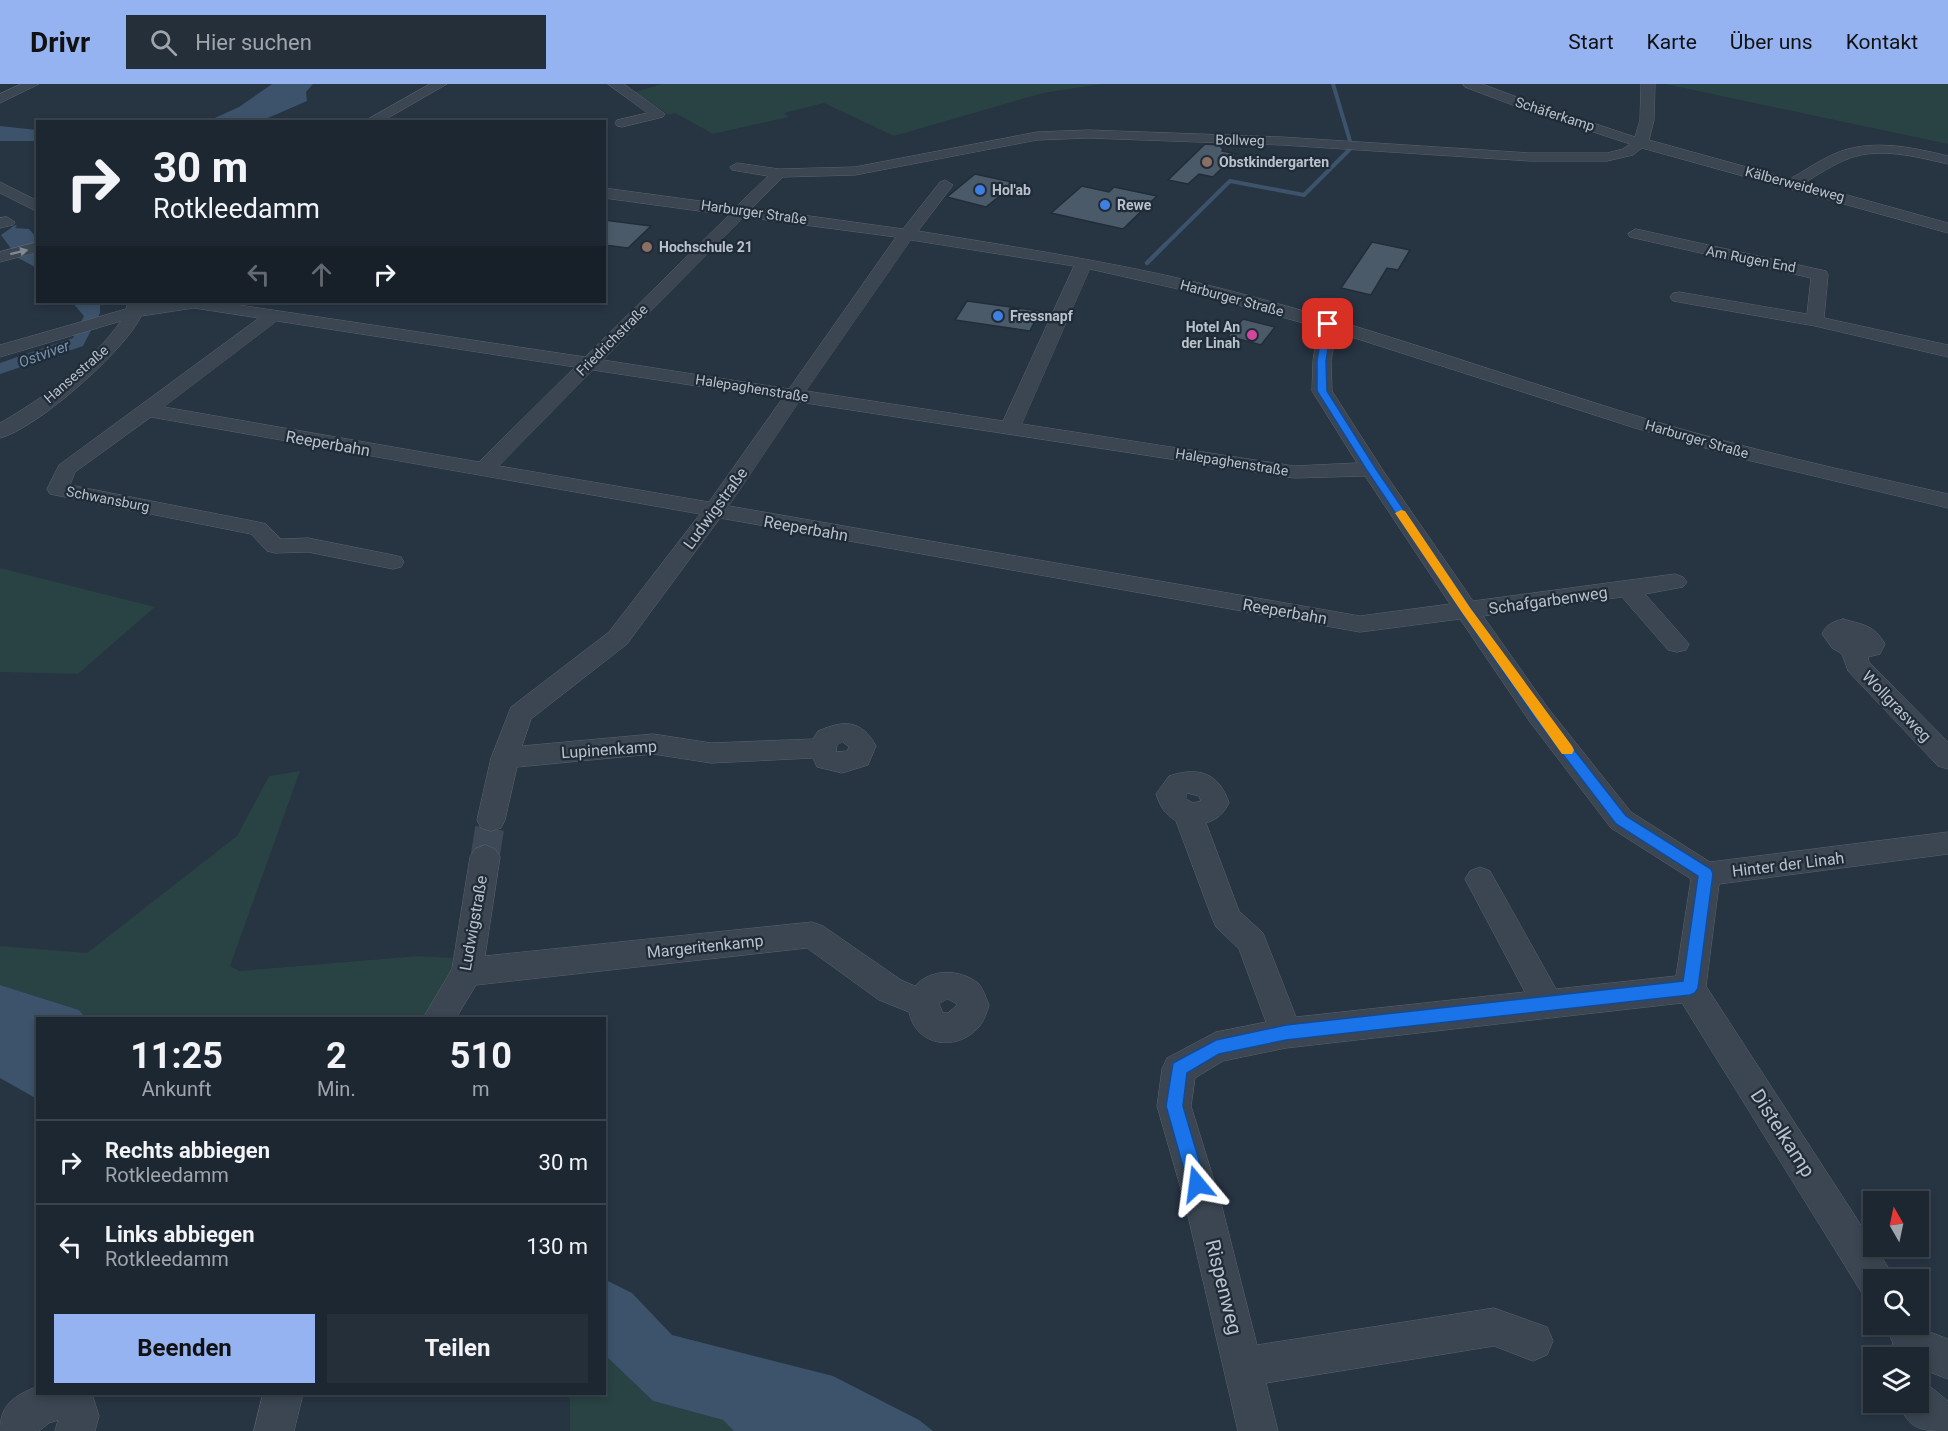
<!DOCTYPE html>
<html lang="de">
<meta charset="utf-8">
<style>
:root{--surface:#1d2732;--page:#252f3a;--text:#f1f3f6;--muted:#a0a5ac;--line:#3b444d;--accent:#95b2f1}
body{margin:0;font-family:Roboto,sans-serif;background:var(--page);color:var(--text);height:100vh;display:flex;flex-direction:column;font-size:22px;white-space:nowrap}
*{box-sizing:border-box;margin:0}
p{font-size:20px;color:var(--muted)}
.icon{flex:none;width:33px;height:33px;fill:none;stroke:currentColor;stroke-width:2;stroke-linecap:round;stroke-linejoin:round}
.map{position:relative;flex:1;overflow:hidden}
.sheet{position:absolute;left:36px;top:933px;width:570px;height:378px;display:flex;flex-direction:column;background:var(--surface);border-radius:0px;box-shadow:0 3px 9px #0003,0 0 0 2px var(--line)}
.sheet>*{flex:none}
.banner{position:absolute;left:36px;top:36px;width:570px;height:183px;border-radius:0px;box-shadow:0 3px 9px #0003,0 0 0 2px var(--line);background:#1d2732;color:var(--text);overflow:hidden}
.needle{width:39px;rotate:351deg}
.buttons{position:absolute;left:1863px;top:1107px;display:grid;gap:12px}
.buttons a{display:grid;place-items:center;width:66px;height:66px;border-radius:0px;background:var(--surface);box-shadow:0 3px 9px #0003,0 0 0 2px var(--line);font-size:30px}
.pin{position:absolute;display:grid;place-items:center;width:51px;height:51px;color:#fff;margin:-26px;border-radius:12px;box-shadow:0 3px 9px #0006}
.me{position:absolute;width:66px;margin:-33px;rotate:344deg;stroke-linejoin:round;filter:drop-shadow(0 0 4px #0008)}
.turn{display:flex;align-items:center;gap:21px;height:126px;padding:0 18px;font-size:27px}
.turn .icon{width:78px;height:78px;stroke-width:2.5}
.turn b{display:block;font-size:42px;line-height:51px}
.lanes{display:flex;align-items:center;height:57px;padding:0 18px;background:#0003;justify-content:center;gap:30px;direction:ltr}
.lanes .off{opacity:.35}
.eta{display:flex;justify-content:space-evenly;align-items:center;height:102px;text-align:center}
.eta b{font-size:36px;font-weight:700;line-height:42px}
.primary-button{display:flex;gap:12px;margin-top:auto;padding:12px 18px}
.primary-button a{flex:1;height:69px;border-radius:0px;background:var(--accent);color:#111;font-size:24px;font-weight:700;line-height:69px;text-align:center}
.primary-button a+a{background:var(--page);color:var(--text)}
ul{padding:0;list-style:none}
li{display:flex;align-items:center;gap:18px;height:84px;padding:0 18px;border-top:2px solid var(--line)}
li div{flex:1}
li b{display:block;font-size:22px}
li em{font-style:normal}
header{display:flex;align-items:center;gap:36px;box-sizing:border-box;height:84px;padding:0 30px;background:var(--accent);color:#111}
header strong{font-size:28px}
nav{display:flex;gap:33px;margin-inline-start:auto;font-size:21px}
.search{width:420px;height:54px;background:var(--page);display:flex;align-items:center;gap:15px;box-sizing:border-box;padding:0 21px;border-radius:0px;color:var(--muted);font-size:22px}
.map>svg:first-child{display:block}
.green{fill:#294243}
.water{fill:#3c536b}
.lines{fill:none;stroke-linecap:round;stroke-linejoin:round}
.stream-far1{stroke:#3c536b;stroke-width:4}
.stream{stroke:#3c536b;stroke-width:4.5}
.building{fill:#4b5a68;stroke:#222d39;stroke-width:1.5}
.minor-tunnel{stroke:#3d4957;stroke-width:29;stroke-dasharray:29 14;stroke-linecap:butt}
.minor-casing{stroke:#59646f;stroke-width:1}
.minor{fill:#3b4652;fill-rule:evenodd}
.oneway{fill:#808a95}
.route{fill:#1a73e8;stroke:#114b97;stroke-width:1.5}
.slow{fill:#f59e0b}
.education-dot{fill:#8d6e63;stroke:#202b38;stroke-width:2}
.shop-dot{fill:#3f7fe0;stroke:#202b38;stroke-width:2}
.hotel-dot{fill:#d1479c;stroke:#202b38;stroke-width:2}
.labels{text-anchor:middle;stroke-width:4.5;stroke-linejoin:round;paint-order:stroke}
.far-street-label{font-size:14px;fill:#b8c1cc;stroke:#202b38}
.far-poi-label{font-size:14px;font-weight:bold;fill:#b8c1cc;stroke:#202b38;text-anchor:start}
.far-water-label{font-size:15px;font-style:italic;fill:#7894af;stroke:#202b38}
.street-label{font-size:16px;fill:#b8c1cc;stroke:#202b38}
.near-street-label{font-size:20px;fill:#b8c1cc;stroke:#202b38}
</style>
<header>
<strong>Drivr</strong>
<div class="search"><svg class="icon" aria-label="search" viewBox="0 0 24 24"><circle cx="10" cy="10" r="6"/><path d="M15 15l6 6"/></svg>Hier suchen</div>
<nav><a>Start</a><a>Karte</a><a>Über uns</a><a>Kontakt</a></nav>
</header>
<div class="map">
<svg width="1948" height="1347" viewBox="0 0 1948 1347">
<rect width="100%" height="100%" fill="#273442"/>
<!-- green -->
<path class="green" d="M 662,0 L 1102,0 L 1043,9 L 894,52 L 824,19 L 784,29 L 789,33 L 713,50 L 675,29 L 669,31 L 635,8 Z
M 1665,0 L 1948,0 L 1948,60 Z
M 0,484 L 155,523 L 78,590 L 0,588 Z
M 300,687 L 230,882 L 240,887 L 418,872 L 453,874 L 450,904 L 431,934 L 86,934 L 79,926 L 0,901 L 0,862 L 87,869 L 237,752 L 269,692 Z
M 605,1271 L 653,1317 L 723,1336 L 734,1347 L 570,1347 L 570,1314 L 553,1310 L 604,1310 Z"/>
<!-- water -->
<path class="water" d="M 272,0 L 313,0 L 306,8 L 307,17 L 261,37 L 208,37 L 239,23 Z
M 0,42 L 37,46 L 37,57 L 0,57 Z
M 15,141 L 17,142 L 15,144 L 29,145 L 37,154 L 37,184 L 18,174 L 1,151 Z
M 72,218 L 100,218 L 100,229 L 83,262 L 0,290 L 0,279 L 73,254 L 84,232 Z
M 0,901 L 79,926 L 86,934 L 38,934 L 37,1015 L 0,994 Z
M 604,1195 L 632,1209 L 672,1251 L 833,1292 L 919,1336 L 933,1347 L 734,1347 L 723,1336 L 653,1317 L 605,1271 Z"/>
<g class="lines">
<!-- stream-far1 -->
<path class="stream-far1" d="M 1333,0 L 1350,57
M 1164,162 L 1230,97 L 1304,111 L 1350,65"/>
<!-- stream -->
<path class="stream" d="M 1147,179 L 1165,161"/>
</g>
<!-- building -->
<path class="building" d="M 1205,60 L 1219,61 L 1223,65 L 1222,67 L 1236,70 L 1213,93 L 1199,90 L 1188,100 L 1168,96 Z
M 975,90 L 1016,99 L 986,123 L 947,113 Z
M 1082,102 L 1109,108 L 1114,103 L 1157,112 L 1123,145 L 1051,129 Z
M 604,136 L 651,142 L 628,164 L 604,161 Z
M 1372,158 L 1410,166 L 1398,186 L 1387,184 L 1371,211 L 1341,204 Z
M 967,217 L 1040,227 L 1030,247 L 955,236 Z
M 1243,235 L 1275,243 L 1261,261 L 1228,252 Z"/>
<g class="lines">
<!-- minor-tunnel -->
<path class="minor-tunnel" d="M 485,773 L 491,736"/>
<defs>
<path id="minor" d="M 21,0 L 39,0 L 0,19 L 0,10 Z
M 430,0 L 447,0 L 381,38 L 363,38 Z
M 608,0 L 624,0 L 665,30 L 663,33 L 622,43 L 617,42 L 615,39 L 617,36 L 647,29 Z
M 1463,0 L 1482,0 L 1533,19 L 1635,53 L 1640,36 L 1641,0 L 1655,0 L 1654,36 L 1649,56 L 1790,95 C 1804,87 1818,77 1834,70 C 1870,54 1911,63 1948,72 L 1948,80 C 1917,73 1881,63 1850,74 C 1834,80 1819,90 1804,99 L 1948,139 L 1948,149 L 1642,64 L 1633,71 L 1607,77 L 1530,77 L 1282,61 L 1088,54 L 1037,56 L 855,91 L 783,93 L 752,124 L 903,145 L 940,98 L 945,96 L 953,101 L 918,147 C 1009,162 1101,176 1191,197 C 1346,234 1495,289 1647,335 C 1746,365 1847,387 1948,410 L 1948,424 L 1747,376 L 1635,344 L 1336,248 L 1331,277 L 1332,307 L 1382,385 L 1473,517 L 1675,490 L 1683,493 L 1687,498 L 1683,503 L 1645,510 L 1689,560 L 1686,566 L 1677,568 L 1668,566 L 1622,513 L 1483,532 L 1548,624 L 1631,728 L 1710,778 L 1948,748 L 1948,770 L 1719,800 L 1706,902 L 1888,1183 L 1894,1196 L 1874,1196 L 1874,1214 L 1862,1209 L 1682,919 L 1286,964 L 1223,977 L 1195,994 L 1191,1022 L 1221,1119 L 1257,1261 L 1494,1224 L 1547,1243 L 1553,1257 L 1547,1271 L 1533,1277 L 1494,1262 L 1266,1299 L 1278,1347 L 1238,1347 L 1185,1119 L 1157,1022 L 1162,985 L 1167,974 L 1216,948 L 1266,938 L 1239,865 L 1216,843 L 1212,834 L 1176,737 C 1164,729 1161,724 1156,710 L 1169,692 C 1199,682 1219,689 1229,719 C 1223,730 1218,735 1206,739 L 1239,827 L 1263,849 L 1296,933 L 1525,908 L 1465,795 L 1470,787 L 1480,783 L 1490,787 L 1556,905 L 1676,892 L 1691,795 L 1611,744 L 1530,638 L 1460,535 L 1360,548 L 720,434 L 627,560 L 531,635 L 522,662 L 653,650 L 711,659 L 813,655 L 818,647 C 844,636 861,635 876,662 L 868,681 L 842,689 L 817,683 L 813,674 L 711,679 L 653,670 L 517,683 L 505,736 L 501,744 L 491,747 L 481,744 L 477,736 L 491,674 L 511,623 L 609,548 L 700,430 L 151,333 L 75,388 L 70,401 L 258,438 L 266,440 L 281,455 L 308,454 L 393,471 L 401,473 L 404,478 L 401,483 L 393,485 L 308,468 L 275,469 L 267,467 L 251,450 L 50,410 L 47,405 L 59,381 L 259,234 L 194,224 L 141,232 C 126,266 36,345 0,354 L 0,339 C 44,314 91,279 121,237 L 0,273 L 0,261 L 126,225 L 128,218 L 144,218 L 144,221 L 168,218 L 219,218 L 585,273 L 729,131 L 604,114 L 604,104 L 737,122 L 768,92 L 732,86 L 730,83 L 737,79 L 779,85 L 855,83 L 1037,48 L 1088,46 L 1282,53 L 1530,69 L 1607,69 L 1623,65 L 1630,60 L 1523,25 L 1465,3 ZM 744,133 L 896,153 L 789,305 L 603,276 ZM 911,156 L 1074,182 L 1003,337 L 806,307 ZM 1090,185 L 1187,207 L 1318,243 L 1313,277 L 1312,307 L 1357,379 L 1294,382 L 1022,340 ZM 277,237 L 575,283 L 479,378 L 164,323 ZM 593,286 L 782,315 L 709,418 L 499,382 ZM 799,318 L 1294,394 L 1365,392 L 1450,520 L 1360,532 L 729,422 ZM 843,658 L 849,663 L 847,667 L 836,668 L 837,661 ZM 1187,709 L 1199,712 L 1201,717 L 1193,719 L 1186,715 Z
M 0,98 L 38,117 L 38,128 L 0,109 Z
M 7,133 L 15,138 L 13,141 L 0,144 L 0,134 Z
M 1636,145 L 1826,187 L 1828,191 L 1824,234 L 1948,261 L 1948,273 L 1815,242 L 1673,217 L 1670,213 L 1673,209 L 1679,208 L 1807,230 L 1811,194 L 1630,153 L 1628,150 Z
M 38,158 L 38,168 L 0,178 L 0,168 Z
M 1843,535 C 1864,541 1874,541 1885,560 L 1880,570 L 1868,573 L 1869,578 L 1948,658 L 1948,685 L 1938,682 L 1848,587 L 1842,570 L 1832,564 L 1822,550 C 1826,540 1833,538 1843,535 Z
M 485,761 L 495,765 L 500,773 L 485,872 L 812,838 L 823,842 L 901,896 L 915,902 C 931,884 960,885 978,899 C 983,904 986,914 989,921 C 987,928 984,937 979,943 C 957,968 916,963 909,928 L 879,916 L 807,864 L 476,901 L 456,934 L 423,934 L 452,885 L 470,773 L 475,765 ZM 948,915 L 957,920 L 956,922 L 948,929 L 943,929 L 939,920 Z
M 1918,1229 L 1930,1248 L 1948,1255 L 1948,1295 L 1927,1287 L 1918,1289 L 1918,1274 L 1886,1274 L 1893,1259 L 1884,1240 L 1918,1240 Z
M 1918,1298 L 1932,1304 L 1948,1317 L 1948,1347 C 1920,1347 1909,1346 1898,1318 L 1918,1318 Z
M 38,1302 L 38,1310 L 92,1310 L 99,1332 L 95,1347 L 55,1347 L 58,1336 L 49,1339 L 39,1347 L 0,1347 C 0,1320 14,1312 38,1302 Z
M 263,1310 L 303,1310 L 294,1347 L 254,1347 Z"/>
</defs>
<!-- minor casing -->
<use href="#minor" class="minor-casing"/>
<!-- minor -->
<use href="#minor" class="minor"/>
</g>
<!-- one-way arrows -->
<defs><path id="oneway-solid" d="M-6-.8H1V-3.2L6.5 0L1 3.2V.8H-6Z" transform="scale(1.5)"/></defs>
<use class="oneway" href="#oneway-solid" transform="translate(19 168) rotate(-14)"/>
<!-- route -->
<path class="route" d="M 1328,237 L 1332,240 L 1326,277 L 1327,307 L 1376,385 L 1471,525 L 1544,627 L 1626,732 L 1711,785 L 1713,790 L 1698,904 L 1695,909 L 1690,911 L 1286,956 L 1219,970 L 1187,989 L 1183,1022 L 1206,1100 L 1204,1106 L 1197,1108 L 1191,1106 L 1188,1100 L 1166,1022 L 1173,979 L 1216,956 L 1286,941 L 1683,897 L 1698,792 L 1616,740 L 1535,634 L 1463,530 L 1366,385 L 1317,307 L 1317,277 L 1323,240 Z"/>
<!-- slow -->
<path class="slow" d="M 1401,426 L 1405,427 L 1471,525 L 1572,662 L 1574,666 L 1572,670 L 1562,670 L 1463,530 L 1395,429 Z"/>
<!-- markers -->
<g class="education-dot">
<circle cx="1207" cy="78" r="6"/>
<circle cx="647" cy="163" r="6"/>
</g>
<g class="shop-dot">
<circle cx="980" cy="106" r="6"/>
<circle cx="1105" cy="121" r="6"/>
<circle cx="998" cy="232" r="6"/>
</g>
<circle class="hotel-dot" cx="1252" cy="251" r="6"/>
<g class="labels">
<!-- far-street labels -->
<g class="far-street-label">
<text transform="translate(1555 30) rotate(18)" y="5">Schäferkamp</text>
<text transform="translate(1240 56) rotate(1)" y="5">Bollweg</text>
<text transform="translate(1795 100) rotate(15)" y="5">Kälberweideweg</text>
<text transform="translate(754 128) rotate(8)" y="5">Harburger Straße</text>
<text transform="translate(1751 175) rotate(11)" y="5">Am Rugen End</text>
<text transform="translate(1232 214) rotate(15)" y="5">Harburger Straße</text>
<text transform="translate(612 256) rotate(-45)" y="5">Friedrichstraße</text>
<text transform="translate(76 290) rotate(-41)" y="5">Hansestraße</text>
<text transform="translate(752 304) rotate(9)" y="5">Halepaghenstraße</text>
<text transform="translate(1697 355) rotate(16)" y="5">Harburger Straße</text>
<text transform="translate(1232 378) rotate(9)" y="5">Halepaghenstraße</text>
<text transform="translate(108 415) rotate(11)" y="5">Schwansburg</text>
</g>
<!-- far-poi labels -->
<g class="far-poi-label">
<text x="1219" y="83">Obstkindergarten</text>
<text x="992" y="111">Hol'ab</text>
<text x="1117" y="126">Rewe</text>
<text x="659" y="168">Hochschule 21</text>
<text x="1010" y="237">Fressnapf</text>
<text x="1240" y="248" text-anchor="end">Hotel An<tspan x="1240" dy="16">der Linah</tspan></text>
</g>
<!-- far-water labels -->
<g class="far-water-label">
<text transform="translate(44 270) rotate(-20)" y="5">Ostviver</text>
</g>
<!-- street labels -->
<g class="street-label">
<text transform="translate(328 359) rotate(10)" y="6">Reeperbahn</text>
<text transform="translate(715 424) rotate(-54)" y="6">Ludwigstraße</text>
<text transform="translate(806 444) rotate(10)" y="6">Reeperbahn</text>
<text transform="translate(1548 516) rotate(-8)" y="6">Schafgarbenweg</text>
<text transform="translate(1285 527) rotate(10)" y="6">Reeperbahn</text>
<text transform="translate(1897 622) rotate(46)" y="6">Wollgrasweg</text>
<text transform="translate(609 665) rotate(-4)" y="6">Lupinenkamp</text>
<text transform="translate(1788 780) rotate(-7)" y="6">Hinter der Linah</text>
<text transform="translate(473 839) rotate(-80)" y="6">Ludwigstraße</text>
<text transform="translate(705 862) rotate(-6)" y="6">Margeritenkamp</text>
</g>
<!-- near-street labels -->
<g class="near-street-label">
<text transform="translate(1783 1049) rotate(57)" y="7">Distelkamp</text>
<text transform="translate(1224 1203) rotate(76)" y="7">Rispenweg</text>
</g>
</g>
</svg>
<div class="buttons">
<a><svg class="needle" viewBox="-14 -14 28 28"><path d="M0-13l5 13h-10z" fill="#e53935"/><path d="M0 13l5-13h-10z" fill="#a0a5ac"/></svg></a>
<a><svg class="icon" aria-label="search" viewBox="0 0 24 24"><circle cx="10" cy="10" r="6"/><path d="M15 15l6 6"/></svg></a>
<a><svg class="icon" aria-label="layers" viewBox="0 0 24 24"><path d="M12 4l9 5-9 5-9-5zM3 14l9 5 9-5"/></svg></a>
</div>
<div class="pin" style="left:1328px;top:240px;background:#d93025"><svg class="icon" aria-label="arrive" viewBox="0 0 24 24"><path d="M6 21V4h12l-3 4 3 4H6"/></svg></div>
<svg class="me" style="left:1197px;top:1100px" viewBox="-20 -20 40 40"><path d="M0-17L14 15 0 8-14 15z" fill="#1a73e8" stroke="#fff" stroke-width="4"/></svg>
<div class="banner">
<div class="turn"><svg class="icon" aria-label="right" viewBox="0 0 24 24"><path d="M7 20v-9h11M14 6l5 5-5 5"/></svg><div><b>30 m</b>Rotkleedamm</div></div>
<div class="lanes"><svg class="icon off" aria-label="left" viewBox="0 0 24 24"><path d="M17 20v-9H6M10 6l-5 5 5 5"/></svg><svg class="icon off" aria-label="ahead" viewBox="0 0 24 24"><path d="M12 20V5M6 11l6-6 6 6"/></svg><svg class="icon" aria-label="right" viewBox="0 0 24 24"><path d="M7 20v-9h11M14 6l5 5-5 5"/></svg></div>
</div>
<section class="sheet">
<div class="eta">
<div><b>11:25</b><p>Ankunft</p></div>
<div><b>2</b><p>Min.</p></div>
<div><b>510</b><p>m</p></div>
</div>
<ul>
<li><svg class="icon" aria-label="right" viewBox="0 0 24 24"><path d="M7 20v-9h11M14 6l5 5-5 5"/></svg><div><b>Rechts abbiegen</b><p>Rotkleedamm</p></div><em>30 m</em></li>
<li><svg class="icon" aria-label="left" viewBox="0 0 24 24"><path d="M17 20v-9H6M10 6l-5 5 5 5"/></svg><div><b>Links abbiegen</b><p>Rotkleedamm</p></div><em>130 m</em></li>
</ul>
<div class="primary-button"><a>Beenden</a><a>Teilen</a></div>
</section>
</div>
